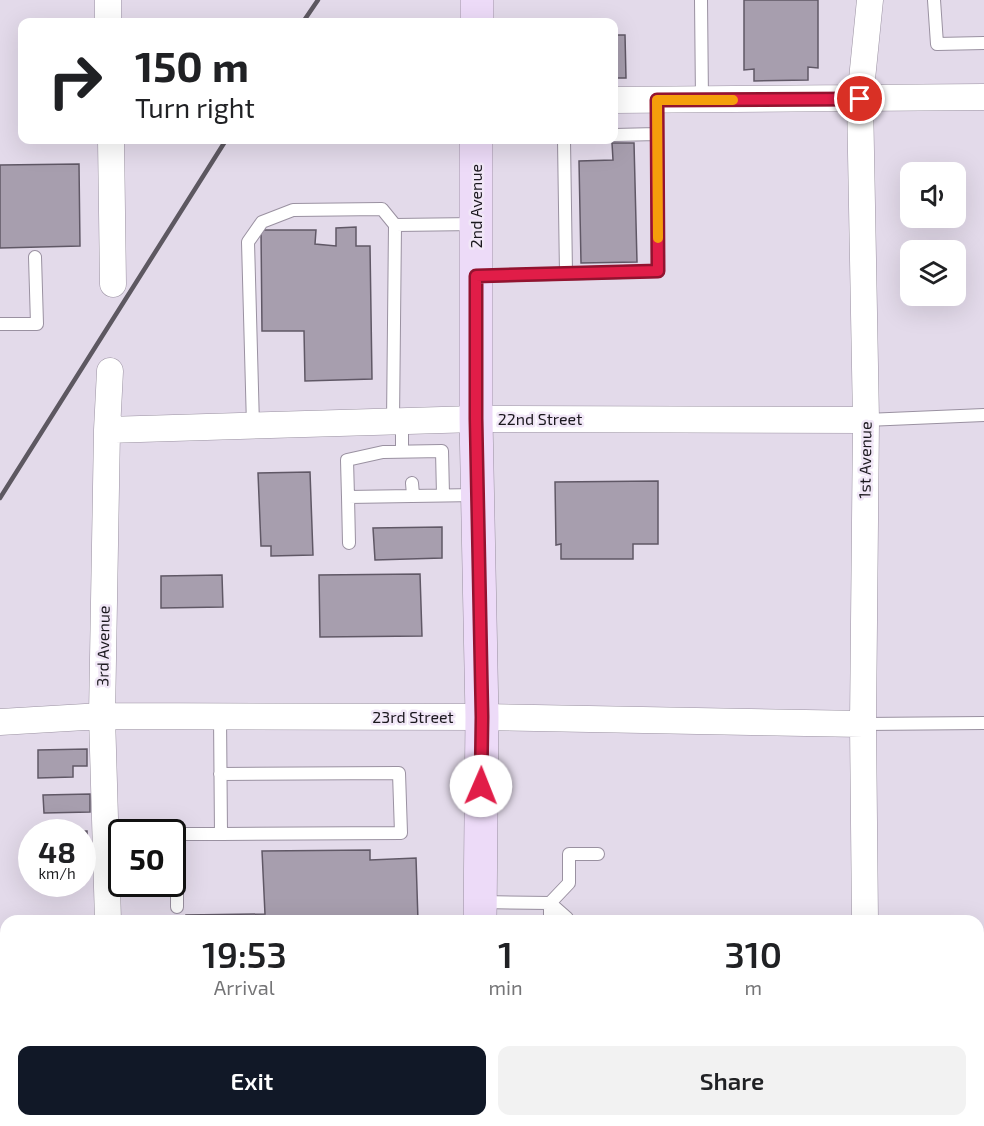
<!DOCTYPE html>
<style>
:root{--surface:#fff;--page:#f2f2f2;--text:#202124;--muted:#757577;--accent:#111827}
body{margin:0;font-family:"Exo 2",sans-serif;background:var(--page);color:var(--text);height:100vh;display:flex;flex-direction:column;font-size:22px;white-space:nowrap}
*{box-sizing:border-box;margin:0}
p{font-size:20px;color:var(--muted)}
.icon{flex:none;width:33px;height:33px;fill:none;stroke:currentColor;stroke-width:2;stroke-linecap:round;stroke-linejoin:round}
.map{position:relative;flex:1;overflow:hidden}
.sheet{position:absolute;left:0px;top:915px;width:984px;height:212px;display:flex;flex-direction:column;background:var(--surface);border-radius:18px 18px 0 0;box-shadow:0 6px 24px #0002}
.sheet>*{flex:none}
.guide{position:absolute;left:18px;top:18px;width:600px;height:126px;border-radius:12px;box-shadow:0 6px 24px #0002;background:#fff;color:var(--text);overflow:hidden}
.buttons{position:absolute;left:900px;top:162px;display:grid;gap:12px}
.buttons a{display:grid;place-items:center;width:66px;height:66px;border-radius:12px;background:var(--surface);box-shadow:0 6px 24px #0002;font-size:30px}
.speed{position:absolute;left:18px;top:819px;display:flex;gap:12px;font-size:30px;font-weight:700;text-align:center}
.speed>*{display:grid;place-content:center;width:78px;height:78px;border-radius:50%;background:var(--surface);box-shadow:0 6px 24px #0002;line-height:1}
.speed small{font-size:15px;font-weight:400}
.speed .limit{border:3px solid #111;border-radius:9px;background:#fff;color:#111}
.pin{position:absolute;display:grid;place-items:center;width:51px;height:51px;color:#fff;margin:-26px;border:3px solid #fff;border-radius:50%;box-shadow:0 2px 6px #0007}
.me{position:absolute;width:66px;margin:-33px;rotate:1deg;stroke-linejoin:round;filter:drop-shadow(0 0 4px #0008)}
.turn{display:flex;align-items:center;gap:21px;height:126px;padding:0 18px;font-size:27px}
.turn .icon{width:78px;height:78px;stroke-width:2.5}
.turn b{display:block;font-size:42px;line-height:51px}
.eta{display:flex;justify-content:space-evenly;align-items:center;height:102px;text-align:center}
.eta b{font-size:36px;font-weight:600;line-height:42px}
.cta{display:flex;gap:12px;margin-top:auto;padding:12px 18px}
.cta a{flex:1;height:69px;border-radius:12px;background:var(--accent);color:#fff;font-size:24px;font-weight:600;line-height:69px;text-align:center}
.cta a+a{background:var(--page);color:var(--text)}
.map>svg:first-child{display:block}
.building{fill:#a79eae;stroke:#605866;stroke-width:1.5}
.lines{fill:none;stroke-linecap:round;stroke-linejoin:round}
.lane-casing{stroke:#9a91a1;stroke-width:14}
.street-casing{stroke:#9a91a1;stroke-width:27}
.secondary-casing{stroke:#9a91a1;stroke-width:34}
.lane{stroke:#fff;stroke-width:12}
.street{stroke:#fff;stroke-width:26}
.secondary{stroke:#eddbf8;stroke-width:33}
.rail{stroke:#5d5861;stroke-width:4.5}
.route-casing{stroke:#92132f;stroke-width:15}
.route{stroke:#e11d48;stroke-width:10}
.slow{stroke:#f59e0b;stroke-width:10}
.labels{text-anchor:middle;stroke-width:5;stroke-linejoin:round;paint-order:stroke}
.street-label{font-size:16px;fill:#1b181e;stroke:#f1e7f7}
</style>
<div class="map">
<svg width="984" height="1126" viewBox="0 0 984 1126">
<rect width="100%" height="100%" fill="#e3daea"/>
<!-- building -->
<path class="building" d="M 744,0 L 818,0 L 818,68 L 808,67 L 808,80 L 754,81 L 754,69 L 744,70 Z
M 614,35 L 625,35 L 626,78 L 614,78 Z
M 612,143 L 634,143 L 637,262 L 581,263 L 579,161 L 613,160 Z
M 79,164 L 80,246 L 0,248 L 0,165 Z
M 356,227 L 356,246 L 370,246 L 372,379 L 305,381 L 304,331 L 262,331 L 261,230 L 316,230 L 315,244 L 336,246 L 336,228 Z
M 310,472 L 313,555 L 271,556 L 271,546 L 261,546 L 258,473 Z
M 658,481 L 658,544 L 633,544 L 633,559 L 561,559 L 561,544 L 556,545 L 555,482 Z
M 442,527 L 442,558 L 375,560 L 373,528 Z
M 420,574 L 422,636 L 320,637 L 319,575 Z
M 222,575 L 223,607 L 161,608 L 161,576 Z
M 87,749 L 87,766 L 73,766 L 73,777 L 38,778 L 38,750 Z
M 90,794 L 90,812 L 44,813 L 43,795 Z
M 87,831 L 88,869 L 82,869 L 82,832 L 38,832 Z
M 370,850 L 370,860 L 416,858 L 418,921 L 186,921 L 186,915 L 265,914 L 262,851 Z
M 166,1120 L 207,1120 L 207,1126 L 166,1126 Z
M 275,1120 L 403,1120 L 402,1126 L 276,1126 Z"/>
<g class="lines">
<defs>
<path id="lane" d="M 701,0 L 702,100
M 934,0 L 937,44 L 984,43
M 614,135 L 657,134
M 564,140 L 566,274
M 477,276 L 658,271 L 657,100
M 0,324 L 37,324 L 35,257
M 866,420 L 984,415
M 402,421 L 402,451
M 393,422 L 395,225
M 253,425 L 248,242 L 262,222 L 293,210 L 382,209 L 395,225 L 475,224
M 412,483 L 413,495
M 443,495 L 442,451 L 383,452 L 347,460 L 348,497 L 476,495
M 348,497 L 349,543
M 863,724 L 984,723
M 220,774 L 399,773 L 401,833 L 221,834
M 172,834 L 221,834 L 220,716
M 177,834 L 177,907
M 482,902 L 550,903 L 550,921
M 568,921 L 567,918 L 550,903 L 569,883 L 569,854 L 598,854
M 263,1120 L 263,1126
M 580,1120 L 580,1126
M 702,1120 L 702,1126"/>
<path id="street" d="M 108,0 L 108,22
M 614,100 L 984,97
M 111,140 L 113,284
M 107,430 L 476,419 L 866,420
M 0,722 L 102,716 L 482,717 L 863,724
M 108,921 L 102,716 L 107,430 L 110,371
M 865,921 L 863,724 L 866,420 L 860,99 L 870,0
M 0,1047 L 6,1047
M 112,1120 L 112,1126
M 866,1126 L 866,1120"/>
<path id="secondary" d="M 477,22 L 477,0
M 476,140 L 476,419 L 482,717 L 480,921
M 481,1120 L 481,1126"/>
</defs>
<!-- lane casing -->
<use href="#lane" class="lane-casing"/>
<!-- street casing -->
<use href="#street" class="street-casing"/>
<!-- secondary casing -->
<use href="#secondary" class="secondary-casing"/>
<!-- lane -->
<use href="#lane" class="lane"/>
<!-- street -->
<use href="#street" class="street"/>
<!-- secondary -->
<use href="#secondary" class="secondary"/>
<!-- rail -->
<path class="rail" d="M 303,22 L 318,0
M 0,498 L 226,140"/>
</g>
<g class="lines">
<defs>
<path id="route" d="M 481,786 L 482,717 L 476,419 L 476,276 L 658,271 L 657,100 L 860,99"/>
</defs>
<!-- route casing -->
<use href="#route" class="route-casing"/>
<!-- route -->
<use href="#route" class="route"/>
<!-- slow -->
<path class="slow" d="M 658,238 L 657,100 L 733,100"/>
</g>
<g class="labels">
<!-- street labels -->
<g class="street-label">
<text transform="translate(476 206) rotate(-90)" y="6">2nd Avenue</text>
<text x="540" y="425">22nd Street</text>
<text transform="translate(865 460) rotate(-89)" y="6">1st Avenue</text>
<text transform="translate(103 646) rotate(-89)" y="6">3rd Avenue</text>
<text x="413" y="723">23rd Street</text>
</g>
</g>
</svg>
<div class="buttons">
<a><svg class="icon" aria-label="sound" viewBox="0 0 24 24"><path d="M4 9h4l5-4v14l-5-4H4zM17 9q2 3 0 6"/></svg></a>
<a><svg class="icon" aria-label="layers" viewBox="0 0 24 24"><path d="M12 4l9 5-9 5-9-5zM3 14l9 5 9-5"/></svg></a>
</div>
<div class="speed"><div>48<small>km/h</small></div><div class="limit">50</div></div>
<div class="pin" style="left:860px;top:99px;background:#d93025"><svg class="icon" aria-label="arrive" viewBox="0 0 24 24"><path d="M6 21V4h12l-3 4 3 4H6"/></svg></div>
<svg class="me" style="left:481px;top:786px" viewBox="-20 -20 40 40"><circle r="19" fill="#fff"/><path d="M0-13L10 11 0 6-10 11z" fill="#e11d48"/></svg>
<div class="guide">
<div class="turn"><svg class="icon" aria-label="right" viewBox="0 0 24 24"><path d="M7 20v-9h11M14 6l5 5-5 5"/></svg><div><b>150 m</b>Turn right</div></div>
</div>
<section class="sheet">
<div class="eta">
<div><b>19:53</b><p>Arrival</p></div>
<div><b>1</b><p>min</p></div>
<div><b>310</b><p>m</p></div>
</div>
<div class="cta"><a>Exit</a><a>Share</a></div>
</section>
</div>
